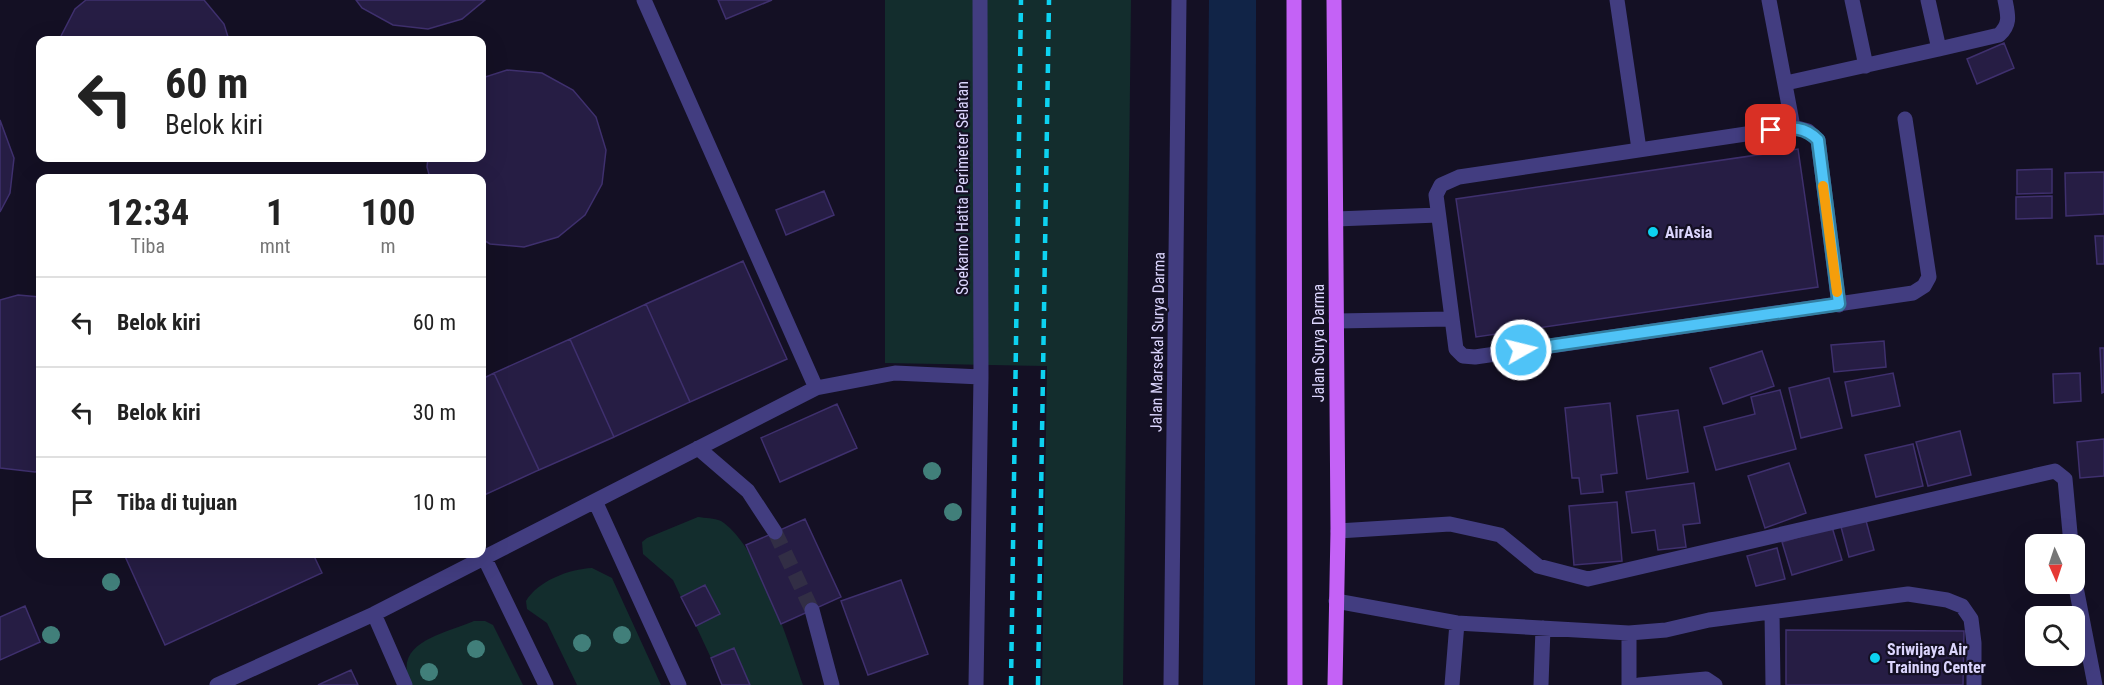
<!DOCTYPE html>
<html lang="id">
<style>
:root{--surface:#fff;--page:#f2f2f2;--text:#222;--muted:#767676;--line:#e0e0e0}
body{margin:0;font-family:"Roboto Condensed",sans-serif;background:var(--page);color:var(--text);height:100vh;display:flex;flex-direction:column;font-size:22px;white-space:nowrap}
*{box-sizing:border-box;margin:0}
p{font-size:20px;color:var(--muted)}
.icon{flex:none;width:33px;height:33px;fill:none;stroke:currentColor;stroke-width:2;stroke-linecap:round;stroke-linejoin:round}
.map{position:relative;flex:1;overflow:hidden}
.side{position:absolute;left:36px;top:174px;width:450px;height:384px;display:flex;flex-direction:column;background:var(--surface);border-radius:12px;box-shadow:0 6px 24px #0002}
.side>*{flex:none}
.top-card{position:absolute;left:36px;top:36px;width:450px;height:126px;border-radius:12px;box-shadow:0 6px 24px #0002;background:#fff;color:var(--text);overflow:hidden}
.needle{width:39px;rotate:177deg}
.tools{position:absolute;left:2025px;top:534px;display:grid;gap:12px}
.tools a{display:grid;place-items:center;width:60px;height:60px;border-radius:12px;background:var(--surface);box-shadow:0 6px 24px #0002;font-size:30px}
.pin{position:absolute;display:grid;place-items:center;width:51px;height:51px;color:#fff;margin:-26px;border-radius:12px;box-shadow:0 3px 9px #0006}
.me{position:absolute;width:66px;margin:-33px;rotate:82deg;stroke-linejoin:round;filter:drop-shadow(0 0 4px #0008)}
.turn{display:flex;align-items:center;gap:21px;height:126px;padding:0 30px;font-size:27px}
.turn .icon{width:78px;height:78px;stroke-width:2.5}
.turn b{display:block;font-size:42px;line-height:51px}
.eta{display:flex;justify-content:space-evenly;align-items:center;height:102px;text-align:center}
.eta b{font-size:36px;font-weight:700;line-height:42px}
ul{padding:0;list-style:none}
li{display:flex;align-items:center;gap:18px;height:90px;padding:0 30px;border-top:2px solid var(--line)}
li div{flex:1}
li b{display:block;font-size:22px}
li em{font-style:normal}
.map>svg:first-child{display:block}
.green{fill:#132d2d}
.water{fill:#112447}
.building{fill:#261d44;stroke:#3f306e;stroke-width:1.5}
.lines{fill:none;stroke-linecap:round;stroke-linejoin:round}
.minor-tunnel{stroke:#322e45;stroke-width:15;stroke-dasharray:15 8;stroke-linecap:butt}
.minor{stroke:#423d80;stroke-width:15}
.major{stroke:#c462f6;stroke-width:15}
.rail{stroke:#0dd2f0;stroke-width:4.5;stroke-dasharray:9 8;stroke-linecap:butt}
.tree{fill:#417f7a}
.route-casing{stroke:#337fa1;stroke-width:15}
.route{stroke:#4fc3f7;stroke-width:10}
.slow{stroke:#f59e0b;stroke-width:10}
.poi-dot{fill:#0dd2f0;stroke:#141024;stroke-width:2}
.labels{text-anchor:middle;stroke-width:4.5;stroke-linejoin:round;paint-order:stroke}
.street-label{font-size:16px;fill:#dbd5fd;stroke:#141024}
.poi-label{font-size:16px;font-weight:bold;fill:#dbd5fd;stroke:#141024;text-anchor:start}
</style>
<div class="map">
<svg width="2104" height="685" viewBox="0 0 2104 685">
<rect width="100%" height="100%" fill="#141024"/>
<!-- green -->
<path class="green" d="M 885,0 L 1131,0 L 1123,685 L 1042,685 L 1047,366 L 885,363 Z
M 698,517 C 705,518 714,518 721,521 C 759,545 788,642 803,685 L 750,685 L 734,648 L 711,658 L 696,626 L 720,614 L 705,585 L 681,597 L 673,580 L 643,554 L 642,542 L 647,538 Z
M 592,568 L 612,578 L 661,685 L 577,685 L 547,623 L 527,609 L 526,601 C 538,581 569,569 592,568 Z
M 474,621 L 485,621 L 493,625 L 523,685 L 411,685 C 391,642 444,634 474,621 Z"/>
<!-- water -->
<path class="water" d="M 1209,0 L 1256,0 L 1255,685 L 1203,685 Z"/>
<!-- building -->
<path class="building" d="M 86,0 L 204,0 L 224,24 L 229,40 L 59,40 L 75,9 Z
M 356,0 L 485,0 L 462,19 L 428,29 L 393,25 L 362,8 Z
M 718,0 L 772,0 L 726,19 Z
M 2004,43 L 2014,68 L 1977,84 L 1967,59 Z
M 507,70 L 542,73 L 573,90 L 596,117 L 606,150 L 602,184 L 585,215 L 558,237 L 524,247 L 490,244 L 482,239 L 482,178 L 430,178 L 427,167 L 428,158 L 482,158 L 482,78 Z
M 0,120 L 14,158 L 10,193 L 0,212 Z
M 1798,149 L 1818,287 L 1476,337 L 1456,199 Z
M 2052,169 L 2052,193 L 2017,194 L 2017,170 Z
M 2104,172 L 2104,214 L 2066,216 L 2065,173 Z
M 824,191 L 834,215 L 786,235 L 776,210 Z
M 2052,196 L 2052,218 L 2016,219 L 2016,197 Z
M 2095,236 L 2104,236 L 2104,264 L 2097,264 Z
M 743,261 L 787,359 L 690,402 L 646,304 Z
M 18,295 L 40,297 L 40,471 L 35,472 L 0,468 L 0,300 Z
M 646,304 L 690,402 L 614,437 L 570,339 Z
M 570,339 L 614,437 L 539,470 L 494,373 Z
M 1884,341 L 1886,367 L 1834,372 L 1831,345 Z
M 2100,348 L 2104,348 L 2104,392 L 2102,393 Z
M 1762,351 L 1774,386 L 1723,404 L 1710,368 Z
M 494,373 L 539,470 L 482,496 L 482,379 Z
M 1893,373 L 1900,406 L 1852,416 L 1845,382 Z
M 2080,373 L 2081,401 L 2054,403 L 2053,374 Z
M 1829,378 L 1842,428 L 1801,438 L 1789,388 Z
M 1780,390 L 1796,449 L 1716,470 L 1704,427 L 1755,414 L 1751,397 Z
M 1610,403 L 1617,473 L 1601,475 L 1603,492 L 1581,494 L 1579,478 L 1572,478 L 1565,408 Z
M 837,404 L 857,448 L 780,482 L 761,438 Z
M 1678,410 L 1688,472 L 1647,479 L 1637,416 Z
M 1960,431 L 1971,475 L 1928,486 L 1916,442 Z
M 2104,439 L 2104,476 L 2080,478 L 2077,442 Z
M 1913,444 L 1923,486 L 1876,497 L 1865,455 Z
M 1789,463 L 1806,513 L 1765,528 L 1748,476 Z
M 1694,483 L 1700,523 L 1683,525 L 1686,547 L 1658,550 L 1655,530 L 1632,533 L 1626,492 Z
M 1617,502 L 1622,561 L 1574,565 L 1569,506 Z
M 1865,517 L 1874,550 L 1849,557 L 1840,523 Z
M 805,519 L 841,597 L 781,624 L 746,545 Z
M 1832,527 L 1842,560 L 1792,575 L 1782,542 Z
M 1777,548 L 1785,579 L 1756,586 L 1747,556 Z
M 124,554 L 313,554 L 322,573 L 165,645 Z
M 901,580 L 928,654 L 868,675 L 841,601 Z
M 705,585 L 720,614 L 696,626 L 681,597 Z
M 25,606 L 40,642 L 0,660 L 0,617 Z
M 1786,630 L 1964,631 L 1963,685 L 1786,685 Z
M 734,648 L 750,685 L 722,685 L 711,658 Z
M 351,670 L 358,685 L 318,685 Z"/>
<g class="lines">
<!-- minor-tunnel -->
<path class="minor-tunnel" d="M 775,532 L 812,610"/>
<!-- minor -->
<path class="minor" d="M 644,0 L 816,388
M 1617,0 L 1639,149
M 1769,0 L 1793,127
M 1852,0 L 1866,66
M 1939,49 L 1999,35 C 2011,24 2008,15 2005,0
M 1786,83 L 1939,49 L 1928,0
M 1336,219 L 1438,215
M 1839,305 L 1818,140 L 1808,131 L 1793,127 L 1459,177 L 1441,185 L 1436,195 L 1456,349 L 1463,356 L 1475,357 L 1913,293 L 1924,286 L 1929,277 L 1905,119
M 1336,321 L 1451,319
M 698,448 L 748,491 L 775,532
M 1338,531 L 1450,524 L 1500,535 L 1538,566 L 1588,579 L 2055,471 L 2065,479 L 2071,544
M 484,557 L 546,685
M 2074,577 L 2095,685
M 1336,601 L 1457,623 L 1629,633 L 1666,630 L 1709,620 L 1908,594 L 1947,600 L 1962,606 L 1971,619 L 1974,643 L 1974,685
M 812,610 L 832,685
M 1772,612 L 1773,685
M 374,614 L 405,685
M 1629,633 L 1629,685
M 217,685 L 374,614 L 595,501
M 679,685 L 595,501 L 816,388 L 895,373 L 981,377
M 976,685 L 981,377 L 980,0
M 1171,685 L 1179,0
M 1452,685 L 1457,623
M 1541,685 L 1543,628
M 1639,685 L 1706,679 L 1715,685"/>
<!-- major -->
<path class="major" d="M 1294,0 L 1295,685
M 1334,0 L 1338,531 L 1335,685"/>
<!-- rail -->
<path class="rail" d="M 1011,685 L 1021,0
M 1038,685 L 1049,0"/>
</g>
<!-- trees -->
<g class="tree">
<circle cx="932" cy="471" r="9"/>
<circle cx="953" cy="512" r="9"/>
<circle cx="111" cy="582" r="9"/>
<circle cx="51" cy="635" r="9"/>
<circle cx="622" cy="635" r="9"/>
<circle cx="582" cy="643" r="9"/>
<circle cx="476" cy="649" r="9"/>
<circle cx="429" cy="672" r="9"/>
</g>
<g class="lines">
<defs>
<path id="route" d="M 1521,350 L 1839,304 L 1818,140 C 1804,125 1789,128 1771,130"/>
</defs>
<!-- route casing -->
<use href="#route" class="route-casing"/>
<!-- route -->
<use href="#route" class="route"/>
<!-- slow -->
<path class="slow" d="M 1823,186 L 1837,292"/>
</g>
<!-- markers -->
<g class="poi-dot">
<circle cx="1653" cy="232" r="6"/>
<circle cx="1875" cy="658" r="6"/>
</g>
<g class="labels">
<!-- street labels -->
<g class="street-label">
<text transform="translate(962 188) rotate(-90)" y="6">Soekarno Hatta Perimeter Selatan</text>
<text transform="translate(1157 342) rotate(-89)" y="6">Jalan Marsekal Surya Darma</text>
<text transform="translate(1318 343) rotate(-90)" y="6">Jalan Surya Darma</text>
</g>
<!-- poi labels -->
<g class="poi-label">
<text x="1665" y="238">AirAsia</text>
<text x="1887" y="655">Sriwijaya Air<tspan x="1887" dy="18">Training Center</tspan></text>
</g>
</g>
</svg>
<div class="tools">
<a><svg class="needle" viewBox="-14 -14 28 28"><path d="M0-13l5 13h-10z" fill="#e53935"/><path d="M0 13l5-13h-10z" fill="#767676"/></svg></a>
<a><svg class="icon" aria-label="search" viewBox="0 0 24 24"><circle cx="10" cy="10" r="6"/><path d="M15 15l6 6"/></svg></a>
</div>
<div class="pin" style="left:1771px;top:130px;background:#d93025"><svg class="icon" aria-label="arrive" viewBox="0 0 24 24"><path d="M6 21V4h12l-3 4 3 4H6"/></svg></div>
<svg class="me" style="left:1521px;top:350px" viewBox="-20 -20 40 40"><circle r="17" fill="#4fc3f7" stroke="#fff" stroke-width="3"/><path d="M0-11L8 9 0 5-8 9z" fill="#fff"/></svg>
<div class="top-card">
<div class="turn"><svg class="icon" aria-label="left" viewBox="0 0 24 24"><path d="M17 20v-9H6M10 6l-5 5 5 5"/></svg><div><b>60 m</b>Belok kiri</div></div>
</div>
<section class="side">
<div class="eta">
<div><b>12:34</b><p>Tiba</p></div>
<div><b>1</b><p>mnt</p></div>
<div><b>100</b><p>m</p></div>
</div>
<ul>
<li><svg class="icon" aria-label="left" viewBox="0 0 24 24"><path d="M17 20v-9H6M10 6l-5 5 5 5"/></svg><div><b>Belok kiri</b></div><em>60 m</em></li>
<li><svg class="icon" aria-label="left" viewBox="0 0 24 24"><path d="M17 20v-9H6M10 6l-5 5 5 5"/></svg><div><b>Belok kiri</b></div><em>30 m</em></li>
<li><svg class="icon" aria-label="arrive" viewBox="0 0 24 24"><path d="M6 21V4h12l-3 4 3 4H6"/></svg><div><b>Tiba di tujuan</b></div><em>10 m</em></li>
</ul>
</section>
</div>
